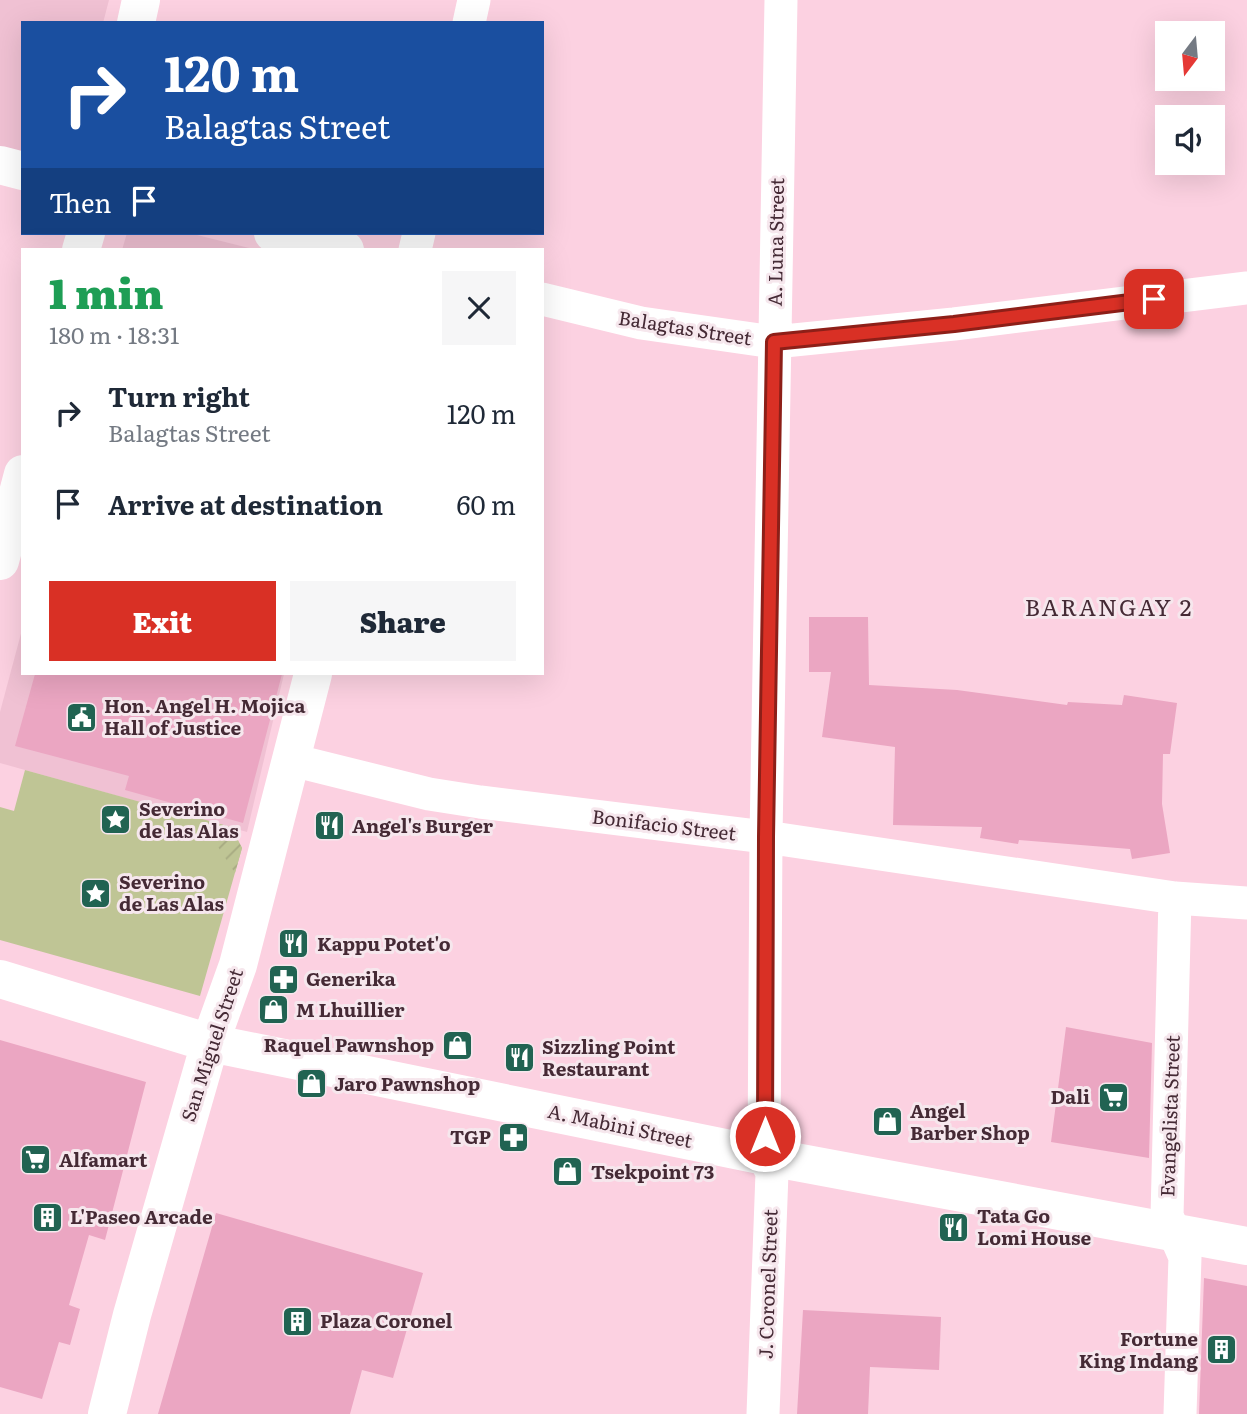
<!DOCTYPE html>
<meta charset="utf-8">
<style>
:root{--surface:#fff;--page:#f6f6f7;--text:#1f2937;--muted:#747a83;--accent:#d93025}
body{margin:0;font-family:Literata,serif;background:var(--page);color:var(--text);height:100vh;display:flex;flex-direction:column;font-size:26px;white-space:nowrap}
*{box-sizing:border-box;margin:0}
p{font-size:23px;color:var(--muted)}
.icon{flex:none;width:38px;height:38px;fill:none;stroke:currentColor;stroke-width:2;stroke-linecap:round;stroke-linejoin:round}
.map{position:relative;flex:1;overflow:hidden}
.sheet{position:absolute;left:21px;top:248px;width:523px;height:427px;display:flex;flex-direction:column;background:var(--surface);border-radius:0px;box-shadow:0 7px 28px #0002}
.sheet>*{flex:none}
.hud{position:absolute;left:21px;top:21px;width:523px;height:214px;border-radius:0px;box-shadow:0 7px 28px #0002;background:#1a4fa0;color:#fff;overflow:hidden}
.needle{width:46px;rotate:196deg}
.controls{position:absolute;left:1155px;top:21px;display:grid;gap:14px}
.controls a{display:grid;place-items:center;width:70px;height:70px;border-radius:0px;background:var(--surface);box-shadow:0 7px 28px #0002;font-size:35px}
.pin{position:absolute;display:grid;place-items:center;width:60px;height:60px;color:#fff;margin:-30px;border-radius:14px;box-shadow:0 4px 10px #0006}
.me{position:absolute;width:77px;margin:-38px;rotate:0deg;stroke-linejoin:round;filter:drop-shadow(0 0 5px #0008)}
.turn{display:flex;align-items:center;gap:24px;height:147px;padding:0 28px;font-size:32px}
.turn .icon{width:91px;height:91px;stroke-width:2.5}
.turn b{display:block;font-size:49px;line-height:60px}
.then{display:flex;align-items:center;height:66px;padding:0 28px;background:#0003;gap:14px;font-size:26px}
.round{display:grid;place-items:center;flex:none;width:74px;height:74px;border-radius:0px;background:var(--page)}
.headline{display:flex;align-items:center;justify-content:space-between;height:119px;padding:0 28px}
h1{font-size:42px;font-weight:800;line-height:52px;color:#1e9e55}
.action{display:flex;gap:14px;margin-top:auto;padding:14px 28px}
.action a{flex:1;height:80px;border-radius:0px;background:var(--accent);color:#fff;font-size:28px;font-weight:800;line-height:80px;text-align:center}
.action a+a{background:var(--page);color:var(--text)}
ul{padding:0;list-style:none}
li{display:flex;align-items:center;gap:21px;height:91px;padding:0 28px}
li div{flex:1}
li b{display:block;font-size:26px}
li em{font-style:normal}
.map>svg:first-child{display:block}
.built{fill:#f0c1d3}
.park{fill:#bfc595}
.garden{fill:url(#garden-furrows)}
.building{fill:#eba6c2}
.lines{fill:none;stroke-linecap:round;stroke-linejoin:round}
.street{stroke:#fff;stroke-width:33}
.secondary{stroke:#fff;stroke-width:38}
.route-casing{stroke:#8d1f18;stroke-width:18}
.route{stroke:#d93025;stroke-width:12}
.labels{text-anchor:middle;stroke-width:6;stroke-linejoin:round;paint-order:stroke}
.street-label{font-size:19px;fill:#452a35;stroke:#f6e7ed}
.poi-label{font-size:19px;font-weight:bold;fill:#452a35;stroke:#f6e7ed;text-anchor:start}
.quarter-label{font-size:23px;letter-spacing:2px;fill:#452a35;stroke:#f6e7ed}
</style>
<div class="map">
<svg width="1247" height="1414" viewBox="0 0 1247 1414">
<defs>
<pattern id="garden-furrows" width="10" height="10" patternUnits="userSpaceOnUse" patternTransform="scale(1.75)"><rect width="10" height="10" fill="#bfc595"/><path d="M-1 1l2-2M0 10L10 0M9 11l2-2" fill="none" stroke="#a6a981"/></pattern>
</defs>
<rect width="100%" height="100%" fill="#fcd1e1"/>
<!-- built -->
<path class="built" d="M 0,0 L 109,0 L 103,23 L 23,23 L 23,157 L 0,151 Z
M 127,233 L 189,233 L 257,250 L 122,250 Z
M 23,626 L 23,674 L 284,674 L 247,832 L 0,763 L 0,712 Z"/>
<!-- park -->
<path class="park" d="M 25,770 L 231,827 L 242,848 L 200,996 L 0,940 L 0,807 L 14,811 Z"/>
<!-- garden -->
<path class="garden" d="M 200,819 L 231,827 L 242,848 L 235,873 Z"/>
<!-- building -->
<path class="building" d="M 809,617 L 868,617 L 869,685 L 957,690 L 1067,705 L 1068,702 L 1122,705 L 1124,695 L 1177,703 L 1170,754 L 1163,754 L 1162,804 L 1170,853 L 1132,859 L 1130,849 L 1019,840 L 1018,844 L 980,838 L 982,827 L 893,825 L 895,747 L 822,737 L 831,672 L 809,672 Z
M 35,674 L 282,674 L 243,823 L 125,790 L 129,776 L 15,746 Z
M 1066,1027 L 1152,1043 L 1149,1158 L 1051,1142 Z
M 0,1040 L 146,1082 L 105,1240 L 89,1235 L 69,1305 L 80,1309 L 70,1345 L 59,1342 L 42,1399 L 0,1387 Z
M 216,1213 L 423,1273 L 393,1378 L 362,1370 L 350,1414 L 158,1414 Z
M 1204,1278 L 1247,1286 L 1247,1414 L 1199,1414 Z
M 803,1310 L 941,1317 L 939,1370 L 870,1367 L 868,1414 L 797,1414 Z"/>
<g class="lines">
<!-- street -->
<path class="street" d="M 469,23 L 474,0
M 415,250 L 419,233
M 542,299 L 641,323 L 774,342 L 954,324 L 1247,288
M 292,760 L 429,794 L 480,802 L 766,837 L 1175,898 L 1247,903
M 1175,898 L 1167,1216 L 1185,1257 L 1180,1414
M 763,1414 L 772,1173 L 764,1156 L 766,837 L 781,0"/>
<!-- secondary -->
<path class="secondary" d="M 136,23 L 141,0
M 0,165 L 23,171
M 273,233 L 345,250
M 81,250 L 86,233
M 0,561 L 23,474
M 0,979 L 210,1043 L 764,1156 L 1247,1246
M 107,1414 L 132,1315 L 210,1043 L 238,965 L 313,674"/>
</g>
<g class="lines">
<defs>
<path id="route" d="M 765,1136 L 766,837 L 774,342 L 954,324 L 1154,299"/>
</defs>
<!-- route casing -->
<use href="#route" class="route-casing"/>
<!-- route -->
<use href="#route" class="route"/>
</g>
<!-- icons -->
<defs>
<symbol id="civic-square" viewBox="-11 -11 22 22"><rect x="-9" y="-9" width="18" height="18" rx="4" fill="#216352" stroke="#f6e7ed"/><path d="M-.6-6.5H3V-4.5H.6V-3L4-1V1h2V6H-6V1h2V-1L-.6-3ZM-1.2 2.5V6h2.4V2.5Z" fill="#fff"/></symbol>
<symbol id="sight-square" viewBox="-11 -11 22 22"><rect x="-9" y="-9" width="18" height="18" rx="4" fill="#216352" stroke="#f6e7ed"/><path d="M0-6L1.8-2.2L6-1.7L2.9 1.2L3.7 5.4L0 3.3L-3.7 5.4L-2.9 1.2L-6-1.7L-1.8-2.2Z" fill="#fff"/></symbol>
<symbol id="restaurant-square" viewBox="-11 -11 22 22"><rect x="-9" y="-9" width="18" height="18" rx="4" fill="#216352" stroke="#f6e7ed"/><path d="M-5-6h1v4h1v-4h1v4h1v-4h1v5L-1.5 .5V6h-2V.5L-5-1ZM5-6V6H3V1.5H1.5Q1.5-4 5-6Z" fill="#fff"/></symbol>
<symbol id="pharmacy-square" viewBox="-11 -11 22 22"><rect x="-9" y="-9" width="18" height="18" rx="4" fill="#216352" stroke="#f6e7ed"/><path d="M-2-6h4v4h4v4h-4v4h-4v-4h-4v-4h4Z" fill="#fff"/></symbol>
<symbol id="shop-square" viewBox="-11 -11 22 22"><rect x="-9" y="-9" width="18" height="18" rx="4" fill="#216352" stroke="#f6e7ed"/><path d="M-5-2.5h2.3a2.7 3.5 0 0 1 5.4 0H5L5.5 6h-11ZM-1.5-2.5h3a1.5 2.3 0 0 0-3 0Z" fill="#fff"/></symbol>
<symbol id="supermarket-square" viewBox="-11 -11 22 22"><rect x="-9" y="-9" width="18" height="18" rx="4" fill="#216352" stroke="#f6e7ed"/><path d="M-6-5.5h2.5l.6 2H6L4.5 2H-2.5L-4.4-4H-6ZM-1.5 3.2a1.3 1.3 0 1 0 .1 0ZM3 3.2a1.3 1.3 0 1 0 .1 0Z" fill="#fff"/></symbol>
<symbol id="building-square" viewBox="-11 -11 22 22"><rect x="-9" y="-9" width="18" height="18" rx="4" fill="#216352" stroke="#f6e7ed"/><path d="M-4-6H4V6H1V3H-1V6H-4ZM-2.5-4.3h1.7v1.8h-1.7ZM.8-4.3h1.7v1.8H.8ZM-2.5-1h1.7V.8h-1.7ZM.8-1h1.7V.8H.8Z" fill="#fff"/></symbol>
</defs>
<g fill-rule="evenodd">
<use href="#civic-square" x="64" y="700" width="35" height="35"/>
<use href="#sight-square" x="98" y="802" width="35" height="35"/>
<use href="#restaurant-square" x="312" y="808" width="35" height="35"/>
<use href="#sight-square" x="78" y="876" width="35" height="35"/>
<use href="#restaurant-square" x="276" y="926" width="35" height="35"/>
<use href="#pharmacy-square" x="266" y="962" width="35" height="35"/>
<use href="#shop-square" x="256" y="992" width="35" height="35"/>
<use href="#shop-square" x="440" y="1028" width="35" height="35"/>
<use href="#restaurant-square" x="502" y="1040" width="35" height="35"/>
<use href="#shop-square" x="294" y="1066" width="35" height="35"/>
<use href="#supermarket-square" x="1096" y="1080" width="35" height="35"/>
<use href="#shop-square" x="870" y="1104" width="35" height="35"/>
<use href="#pharmacy-square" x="496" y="1120" width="35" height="35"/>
<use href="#supermarket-square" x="18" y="1142" width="35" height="35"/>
<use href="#shop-square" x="550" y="1154" width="35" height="35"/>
<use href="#building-square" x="30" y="1200" width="35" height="35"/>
<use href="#restaurant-square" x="936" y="1210" width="35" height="35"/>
<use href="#building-square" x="280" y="1304" width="35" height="35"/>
<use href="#building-square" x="1204" y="1332" width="35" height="35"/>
</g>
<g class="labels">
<!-- street labels -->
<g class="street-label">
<text transform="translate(776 242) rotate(-89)" y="7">A. Luna Street</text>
<text transform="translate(685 328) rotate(9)" y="7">Balagtas Street</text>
<text transform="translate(664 825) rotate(7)" y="7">Bonifacio Street</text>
<text transform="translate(212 1045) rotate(-72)" y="7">San Miguel Street</text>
<text transform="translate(1170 1116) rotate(-88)" y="7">Evangelista Street</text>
<text transform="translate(620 1126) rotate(12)" y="7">A. Mabini Street</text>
<text transform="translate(768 1284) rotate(-88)" y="7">J. Coronel Street</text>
</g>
<!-- poi labels -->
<g class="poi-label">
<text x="104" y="713">Hon. Angel H. Mojica<tspan x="104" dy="22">Hall of Justice</tspan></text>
<text x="139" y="816">Severino<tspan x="139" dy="22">de las Alas</tspan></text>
<text x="352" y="833">Angel's Burger</text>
<text x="119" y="889">Severino<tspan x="119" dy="22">de Las Alas</tspan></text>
<text x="317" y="951">Kappu Potet'o</text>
<text x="306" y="986">Generika</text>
<text x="296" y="1017">M Lhuillier</text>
<text x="434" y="1052" text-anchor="end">Raquel Pawnshop</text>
<text x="542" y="1054">Sizzling Point<tspan x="542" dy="22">Restaurant</tspan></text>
<text x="334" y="1091">Jaro Pawnshop</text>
<text x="1090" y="1104" text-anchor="end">Dali</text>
<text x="910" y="1118">Angel<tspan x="910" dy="22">Barber Shop</tspan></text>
<text x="491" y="1144" text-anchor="end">TGP</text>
<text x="59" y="1167">Alfamart</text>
<text x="591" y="1179">Tsekpoint 73</text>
<text x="977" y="1223">Tata Go<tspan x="977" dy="22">Lomi House</tspan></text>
<text x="70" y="1224">L'Paseo Arcade</text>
<text x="320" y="1328">Plaza Coronel</text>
<text x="1198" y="1346" text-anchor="end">Fortune<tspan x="1198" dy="22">King Indang</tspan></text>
</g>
<!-- quarter labels -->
<g class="quarter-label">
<text x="1109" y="616">BARANGAY 2</text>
</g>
</g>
</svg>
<div class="controls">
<a><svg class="needle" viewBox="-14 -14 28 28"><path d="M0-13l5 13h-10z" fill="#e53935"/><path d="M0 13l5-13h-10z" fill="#747a83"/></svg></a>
<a><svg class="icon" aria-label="sound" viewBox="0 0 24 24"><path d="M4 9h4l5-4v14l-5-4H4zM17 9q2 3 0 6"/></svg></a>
</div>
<div class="pin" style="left:1154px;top:299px;background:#d93025"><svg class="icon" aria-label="arrive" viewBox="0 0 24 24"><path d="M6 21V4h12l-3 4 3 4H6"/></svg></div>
<svg class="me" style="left:765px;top:1136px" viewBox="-20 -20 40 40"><circle r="17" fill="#d93025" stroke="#fff" stroke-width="3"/><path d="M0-11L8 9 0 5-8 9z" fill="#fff"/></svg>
<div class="hud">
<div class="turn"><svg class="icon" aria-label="right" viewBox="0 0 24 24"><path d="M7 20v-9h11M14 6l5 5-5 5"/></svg><div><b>120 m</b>Balagtas Street</div></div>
<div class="then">Then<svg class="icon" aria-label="arrive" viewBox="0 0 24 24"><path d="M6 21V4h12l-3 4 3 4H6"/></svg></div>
</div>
<section class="sheet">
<div class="headline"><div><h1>1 min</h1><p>180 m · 18:31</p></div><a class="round"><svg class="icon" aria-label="close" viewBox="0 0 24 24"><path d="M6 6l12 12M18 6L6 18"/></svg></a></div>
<ul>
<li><svg class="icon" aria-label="right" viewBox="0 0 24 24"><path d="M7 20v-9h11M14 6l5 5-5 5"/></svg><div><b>Turn right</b><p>Balagtas Street</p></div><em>120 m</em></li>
<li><svg class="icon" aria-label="arrive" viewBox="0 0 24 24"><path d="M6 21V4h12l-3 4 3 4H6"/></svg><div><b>Arrive at destination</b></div><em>60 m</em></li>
</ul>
<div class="action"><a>Exit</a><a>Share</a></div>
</section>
</div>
